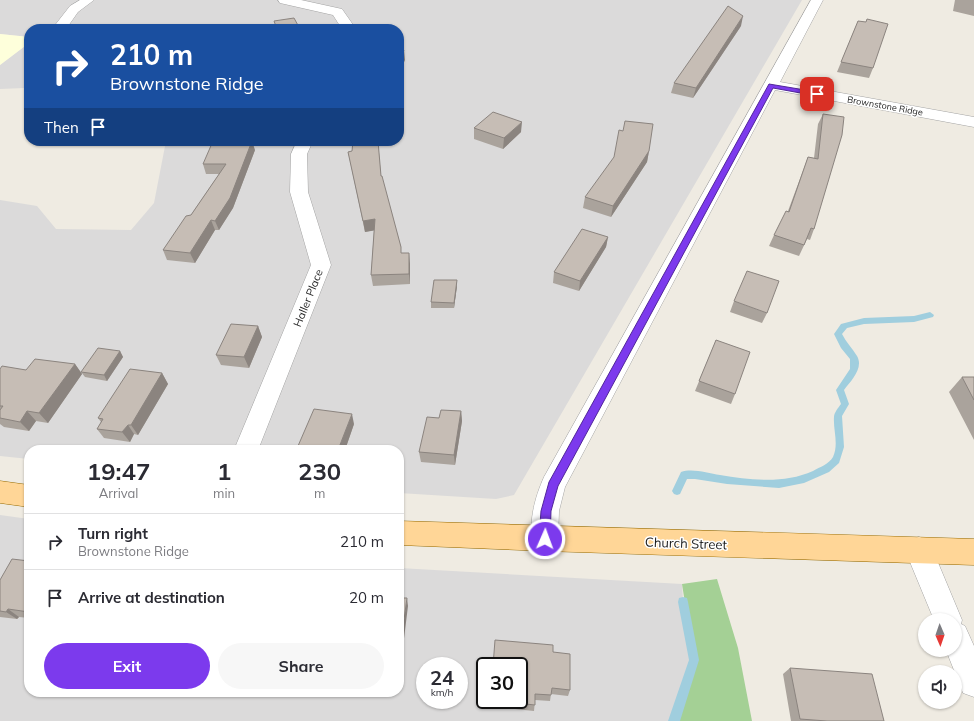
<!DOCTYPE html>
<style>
:root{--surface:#fff;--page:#f7f7f7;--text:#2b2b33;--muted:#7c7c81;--line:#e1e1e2;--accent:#7c3aed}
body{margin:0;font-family:Mulish,sans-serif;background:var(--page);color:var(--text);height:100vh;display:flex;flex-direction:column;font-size:15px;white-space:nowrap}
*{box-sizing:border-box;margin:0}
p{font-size:13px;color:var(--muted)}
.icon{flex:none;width:22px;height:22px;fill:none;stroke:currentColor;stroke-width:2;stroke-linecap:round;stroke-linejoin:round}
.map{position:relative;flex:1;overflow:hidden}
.drawer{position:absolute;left:24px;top:445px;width:380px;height:252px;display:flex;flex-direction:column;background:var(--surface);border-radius:16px;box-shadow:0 1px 3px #0004}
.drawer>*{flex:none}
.guide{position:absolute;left:24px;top:24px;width:380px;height:122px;border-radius:16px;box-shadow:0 1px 3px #0004;background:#1a4fa0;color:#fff;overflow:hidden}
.needle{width:26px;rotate:178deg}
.tools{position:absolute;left:918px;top:613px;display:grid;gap:8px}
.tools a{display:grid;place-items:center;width:44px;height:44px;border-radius:50%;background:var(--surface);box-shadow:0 1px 3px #0004;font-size:20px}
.speed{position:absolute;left:416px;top:657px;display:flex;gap:8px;font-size:20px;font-weight:700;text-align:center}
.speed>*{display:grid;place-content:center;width:52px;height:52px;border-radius:50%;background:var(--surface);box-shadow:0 1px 3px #0004;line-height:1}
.speed small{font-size:10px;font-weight:400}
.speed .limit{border:2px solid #111;border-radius:6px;background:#fff;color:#111}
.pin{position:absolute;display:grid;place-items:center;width:34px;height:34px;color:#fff;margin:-17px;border-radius:8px;box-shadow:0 2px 6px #0006}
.me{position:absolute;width:44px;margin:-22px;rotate:2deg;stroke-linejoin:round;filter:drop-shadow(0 0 3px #0008)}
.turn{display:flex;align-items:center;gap:14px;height:84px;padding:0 20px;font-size:18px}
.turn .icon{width:52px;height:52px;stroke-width:2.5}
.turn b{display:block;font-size:28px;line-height:34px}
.then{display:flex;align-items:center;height:38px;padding:0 20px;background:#0003;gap:8px;font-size:15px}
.eta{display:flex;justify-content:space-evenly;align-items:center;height:68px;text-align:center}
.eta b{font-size:24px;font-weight:700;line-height:28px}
.primary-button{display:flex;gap:8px;margin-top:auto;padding:8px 20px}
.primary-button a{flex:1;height:46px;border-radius:24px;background:var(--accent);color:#fff;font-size:16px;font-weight:700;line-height:46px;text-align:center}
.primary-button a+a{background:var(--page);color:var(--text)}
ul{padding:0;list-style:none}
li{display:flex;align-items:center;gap:12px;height:56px;padding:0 20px;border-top:1px solid var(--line)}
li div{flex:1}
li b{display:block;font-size:15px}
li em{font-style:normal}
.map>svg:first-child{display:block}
.residential{fill:#dbdada;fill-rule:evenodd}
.education{fill:#feffdb}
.forest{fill:#a4d095}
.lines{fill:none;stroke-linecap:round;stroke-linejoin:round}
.stream{fill:#a0cede;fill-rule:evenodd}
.street-casing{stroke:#a4a4a4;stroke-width:1}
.primary-casing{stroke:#966a00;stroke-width:1}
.street{fill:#fff;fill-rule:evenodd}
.primary{fill:#ffd697;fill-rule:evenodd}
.wall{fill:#aaa39c}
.shaded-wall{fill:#8b847f}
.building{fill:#c6bdb5;stroke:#8b847f}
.route{fill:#7c3aed;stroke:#51269a}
.labels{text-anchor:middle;stroke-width:3;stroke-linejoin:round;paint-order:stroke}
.far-street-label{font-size:9px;fill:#1d1d1d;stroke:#fff}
.street-label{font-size:11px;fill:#1d1d1d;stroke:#fff}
.near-street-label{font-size:13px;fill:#1d1d1d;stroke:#fff}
</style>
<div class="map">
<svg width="974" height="721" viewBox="0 0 974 721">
<rect width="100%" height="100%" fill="#efebe2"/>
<!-- residential -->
<path class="residential" d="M 0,0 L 802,0 L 514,495 L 496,499 L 399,493 L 399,450 L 29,450 L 29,459 L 0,456 L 0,200 L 37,206 L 56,229 L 131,230 L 154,203 L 166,141 L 399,141 L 399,29 L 29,29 L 29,37 L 0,34 Z
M 29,43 L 29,91 L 24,88 L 0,89 L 0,65 Z
M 0,515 L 29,519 L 29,692 L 399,692 L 399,568 L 682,584 L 683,602 L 694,660 L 674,721 L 0,721 ZM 425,666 L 459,666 L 459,700 L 425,700 ZM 485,666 L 519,666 L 519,700 L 485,700 Z"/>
<!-- education -->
<path class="education" d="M 0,34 L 29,37 L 29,43 L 0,65 Z"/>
<!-- forest -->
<path class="forest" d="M 717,579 L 738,648 L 752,721 L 674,721 L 694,660 L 682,584 Z"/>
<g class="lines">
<!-- stream -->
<path class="stream" d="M 930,312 L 934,315 L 933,317 L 914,322 L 864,324 L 847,328 L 842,334 C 846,342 852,348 857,356 C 864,368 851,381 844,390 L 849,404 L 842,416 L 844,447 L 839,463 L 829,472 L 804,483 L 779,488 L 727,484 L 695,479 L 687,479 L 680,494 L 677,495 L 674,494 L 672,491 L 681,472 C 692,468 708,473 720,475 C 751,480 784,484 813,471 C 820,467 829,464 833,457 C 839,444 833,430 834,417 C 834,413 838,408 841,404 L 836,390 L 850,369 L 850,359 L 841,348 L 834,334 L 841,324 L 864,318 L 914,316 Z
M 683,597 L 687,598 L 688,602 L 699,660 L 680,721 L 668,721 L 689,660 L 678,602 L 679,598 Z"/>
<defs>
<path id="street" d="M 80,0 L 94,0 L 78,12 L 66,29 L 52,29 L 70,6 Z
M 278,0 L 301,0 L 342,9 L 356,29 L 342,29 L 333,15 L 280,3 Z
M 811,0 L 823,0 L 780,82 L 974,117 L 974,127 L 775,90 L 565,487 L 559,511 L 558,539 L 554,548 L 545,551 L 536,548 C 526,527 535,497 544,477 Z
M 297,141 L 313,141 L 307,154 L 308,192 L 331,265 L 258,450 L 234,450 L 311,265 L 290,192 L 291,154 Z
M 919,537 L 929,541 L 962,620 L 961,624 L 965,626 L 974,646 L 974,697 L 963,693 L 946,650 L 955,650 L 955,620 L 934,620 L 905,550 L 909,541 Z"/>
<path id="primary" d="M 0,481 L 29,485 L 29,507 L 0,503 Z
M 399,521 L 974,539 L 974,565 L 545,551 L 399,545 Z"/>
</defs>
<!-- street casing -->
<use href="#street" class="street-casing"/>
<!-- primary casing -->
<use href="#primary" class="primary-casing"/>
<!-- street -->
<use href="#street" class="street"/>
<!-- primary -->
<use href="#primary" class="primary"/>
</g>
<!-- wall -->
<path class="wall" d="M 955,0 L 974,0 L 974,16 L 953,11 Z
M 858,21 L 873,68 L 869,78 L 837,72 Z
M 741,26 L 693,98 L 671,93 L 674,83 Z
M 823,114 L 814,229 L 810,240 L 807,239 L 799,256 L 769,246 L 774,235 L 788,211 L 808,157 L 814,158 L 818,124 Z
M 474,128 L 521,132 L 503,149 L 474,139 Z
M 353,141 L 378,141 L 381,176 L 401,247 L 401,253 L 410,264 L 410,284 L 373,286 L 371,275 L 374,230 L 365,232 L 348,152 L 352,151 Z
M 255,150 L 233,208 L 219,230 L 215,230 L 195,263 L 167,260 L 163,250 L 191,215 L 219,174 L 206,174 L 203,164 Z
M 649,151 L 647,162 L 611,217 L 583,208 L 585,197 Z
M 608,237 L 606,247 L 579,291 L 553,283 L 554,272 Z
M 457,286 L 454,308 L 431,308 L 431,302 Z
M 734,301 L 767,313 L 762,323 L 730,312 Z
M 258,326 L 262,337 L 249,368 L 221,365 L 216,355 Z
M 716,340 L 735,394 L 731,404 L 695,391 Z
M 120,351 L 123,357 L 107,381 L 85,377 L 81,372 Z
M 75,364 L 82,374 L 48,423 L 36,421 L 29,431 L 4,427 L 0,424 L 0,369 L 26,370 Z
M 162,373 L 168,384 L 138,435 L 134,434 L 130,442 L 104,438 L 97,429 L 101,422 L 98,418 Z
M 962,377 L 974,377 L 974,440 L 949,392 Z
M 461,411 L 462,421 L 455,465 L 421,462 L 419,452 L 439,418 Z
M 354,424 L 345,450 L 300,450 L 298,446 Z
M 29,561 L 29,618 L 19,617 L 17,619 L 0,617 L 0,580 Z
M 553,652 L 570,690 L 568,696 L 551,694 L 550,701 L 535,700 L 534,711 L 497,707 L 497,700 Z
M 790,668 L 884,721 L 791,721 L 783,674 Z"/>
<!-- shaded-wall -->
<path class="shaded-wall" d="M 743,16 L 741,26 L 693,98 L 696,88 Z
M 404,50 L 405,60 L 399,74 L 399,62 Z
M 522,122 L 521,132 L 503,149 L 504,138 Z
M 237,141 L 246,141 L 239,153 L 236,144 Z
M 252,141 L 255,150 L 233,208 L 219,230 L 215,221 Z
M 649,151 L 647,162 L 611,217 L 613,206 Z
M 375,219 L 377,230 L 365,232 L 363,221 Z
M 211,220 L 215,230 L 195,263 L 190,253 Z
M 608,237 L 606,247 L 579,291 L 580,281 Z
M 409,253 L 410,264 L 410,284 L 409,274 Z
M 457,280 L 457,286 L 454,308 L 454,303 Z
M 258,326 L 262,337 L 249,368 L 244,357 Z
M 120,351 L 123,357 L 107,381 L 104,375 Z
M 75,364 L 82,374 L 48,423 L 39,413 Z
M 162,373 L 168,384 L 138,435 L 131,425 Z
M 27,411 L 36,421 L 29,431 L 20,422 Z
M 461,411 L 462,421 L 455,465 L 454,455 Z
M 352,414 L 354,424 L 345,450 L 338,450 Z
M 128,425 L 134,434 L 130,442 L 122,432 Z
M 407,598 L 408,606 L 399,679 L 399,656 Z
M 8,609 L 19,617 L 17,619 L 6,612 Z"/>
<!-- building -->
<path class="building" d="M 728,6 L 743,16 L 696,88 L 674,83 Z
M 294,18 L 300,29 L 277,29 L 274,21 Z
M 867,19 L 888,24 L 873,68 L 841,62 L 858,21 L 866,22 Z
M 399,50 L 404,50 L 399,62 Z
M 493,112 L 522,122 L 504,138 L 474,128 Z
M 823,114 L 844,117 L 842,135 L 814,229 L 811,228 L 804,245 L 774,235 L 786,211 L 789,212 L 808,157 L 818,159 Z
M 625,121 L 653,124 L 649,151 L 613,206 L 585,197 L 614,157 L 619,130 L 623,131 Z
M 213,141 L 237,141 L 236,144 L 240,144 L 242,141 L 252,141 L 230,198 L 215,221 L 211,220 L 190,253 L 163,250 L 186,216 L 191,215 L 226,164 L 203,164 Z
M 353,141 L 378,141 L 381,176 L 382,176 L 401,247 L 401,253 L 409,253 L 409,274 L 371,275 L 375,219 L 363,221 L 348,152 L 352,151 Z
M 582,229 L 608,237 L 580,281 L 554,272 Z
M 747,271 L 779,281 L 767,313 L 734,301 Z
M 434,280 L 457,280 L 454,303 L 431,302 Z
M 231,324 L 258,326 L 244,357 L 216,355 Z
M 716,340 L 750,352 L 735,394 L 699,381 Z
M 98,348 L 120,351 L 104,375 L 81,372 Z
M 35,359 L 75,364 L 39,413 L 27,411 L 20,422 L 0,418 L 0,410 L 3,406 L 0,406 L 0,369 L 2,366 L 26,370 Z
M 130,369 L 162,373 L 131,425 L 128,425 L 122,432 L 97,429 L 103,419 L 98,418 Z
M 962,377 L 974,377 L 974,400 Z
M 314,409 L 352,414 L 338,450 L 323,450 L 298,446 Z
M 441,410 L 461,411 L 454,455 L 419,452 L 427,417 L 439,418 Z
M 12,559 L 29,561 L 29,612 L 8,609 L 6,612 L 0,611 L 0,580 Z
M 399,598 L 407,598 L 399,656 Z
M 495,640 L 553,645 L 553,652 L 570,654 L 570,690 L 552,688 L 551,695 L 535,694 L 535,705 L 497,701 L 497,700 L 519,700 L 519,666 L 493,666 Z
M 790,668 L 872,674 L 884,721 L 827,721 L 800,719 Z"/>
<!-- route -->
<path class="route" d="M 769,84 L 817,92 L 820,94 L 817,96 L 773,88 L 558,486 L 551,511 L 550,539 L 549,542 L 545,544 L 541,542 L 539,539 L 541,511 L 549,482 Z"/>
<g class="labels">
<!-- far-street labels -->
<g class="far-street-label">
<text transform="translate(885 106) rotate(10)" y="3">Brownstone Ridge</text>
</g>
<!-- street labels -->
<g class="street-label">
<text transform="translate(308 298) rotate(-68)" y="4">Haller Place</text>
</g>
<!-- near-street labels -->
<g class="near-street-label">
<text transform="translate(686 543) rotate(2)" y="5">Church Street</text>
</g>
</g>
</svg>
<div class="tools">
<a><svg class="needle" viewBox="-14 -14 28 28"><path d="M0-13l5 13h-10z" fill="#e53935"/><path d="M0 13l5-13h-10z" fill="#7c7c81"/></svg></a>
<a><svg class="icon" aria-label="sound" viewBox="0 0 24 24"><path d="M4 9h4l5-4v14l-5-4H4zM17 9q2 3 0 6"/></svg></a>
</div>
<div class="speed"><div>24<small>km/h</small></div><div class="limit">30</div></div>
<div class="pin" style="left:817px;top:94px;background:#d93025"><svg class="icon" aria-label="arrive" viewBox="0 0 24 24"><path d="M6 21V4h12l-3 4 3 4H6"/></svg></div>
<svg class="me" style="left:545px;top:539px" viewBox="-20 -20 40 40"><circle r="17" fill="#7c3aed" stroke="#fff" stroke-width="3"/><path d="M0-11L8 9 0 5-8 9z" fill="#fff"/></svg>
<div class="guide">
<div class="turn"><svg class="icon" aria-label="right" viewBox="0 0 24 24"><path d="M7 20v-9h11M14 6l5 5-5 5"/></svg><div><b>210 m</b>Brownstone Ridge</div></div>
<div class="then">Then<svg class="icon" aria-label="arrive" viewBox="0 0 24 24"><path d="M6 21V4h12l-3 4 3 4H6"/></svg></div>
</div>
<section class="drawer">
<div class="eta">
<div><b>19:47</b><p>Arrival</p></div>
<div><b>1</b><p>min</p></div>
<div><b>230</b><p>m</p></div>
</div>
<ul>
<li><svg class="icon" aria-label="right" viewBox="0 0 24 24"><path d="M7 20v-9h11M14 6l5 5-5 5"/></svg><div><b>Turn right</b><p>Brownstone Ridge</p></div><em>210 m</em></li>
<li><svg class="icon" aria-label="arrive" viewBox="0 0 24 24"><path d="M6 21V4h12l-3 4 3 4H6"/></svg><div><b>Arrive at destination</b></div><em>20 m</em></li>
</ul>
<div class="primary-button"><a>Exit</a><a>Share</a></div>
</section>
</div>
